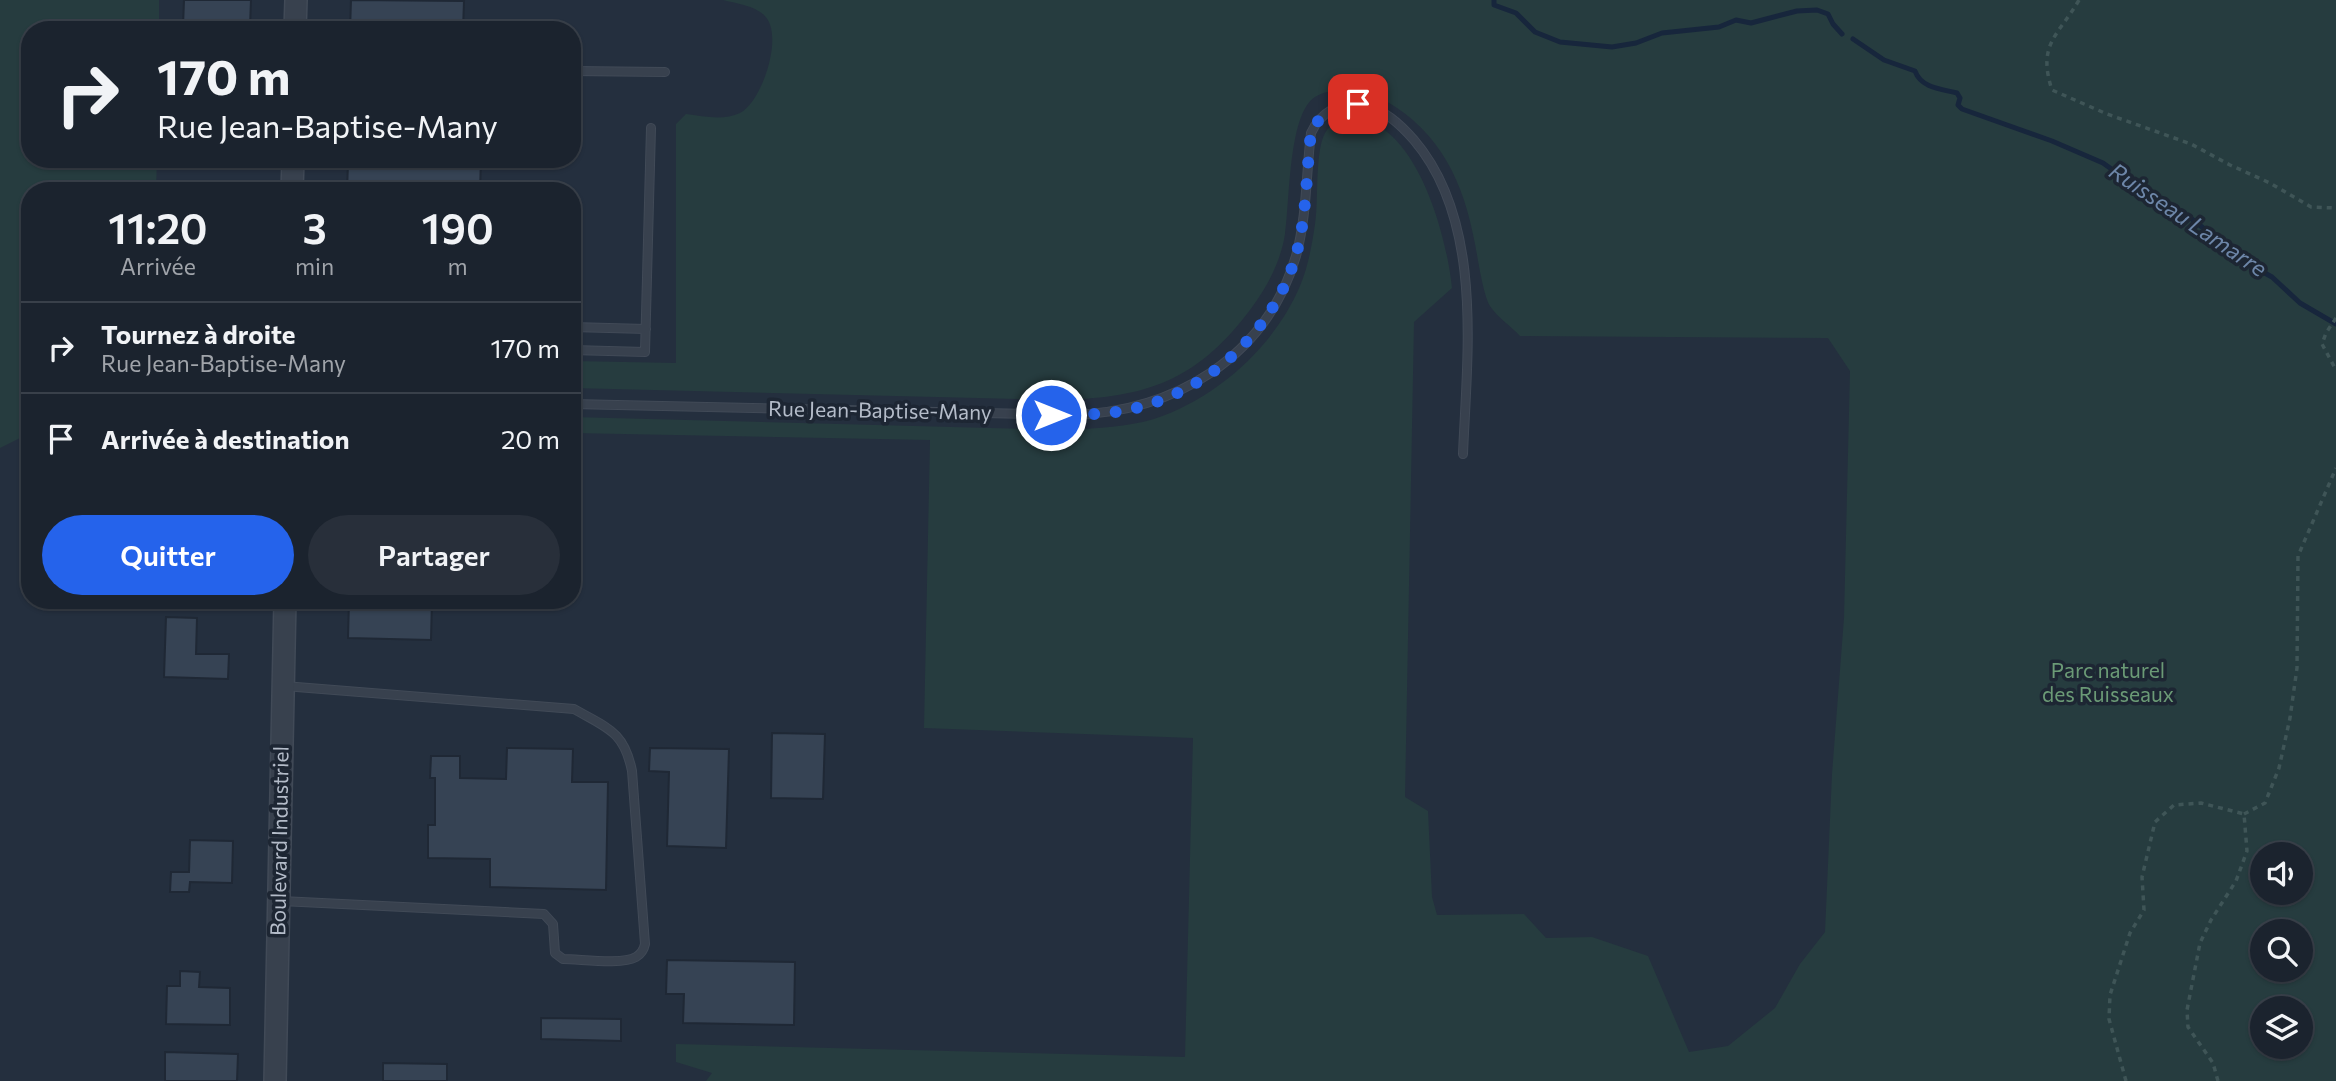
<!DOCTYPE html>
<html lang="fr">
<meta charset="utf-8">
<style>
:root{--surface:#1b232e;--page:#282f3a;--text:#f1f3f6;--muted:#a0a4aa;--line:#39404a;--accent:#2563eb}
body{margin:0;font-family:Commissioner,sans-serif;background:var(--page);color:var(--text);height:100vh;display:flex;flex-direction:column;font-size:26px;white-space:nowrap}
*{box-sizing:border-box;margin:0}
p{font-size:23px;color:var(--muted)}
.icon{flex:none;width:38px;height:38px;fill:none;stroke:currentColor;stroke-width:2;stroke-linecap:round;stroke-linejoin:round}
.map{position:relative;flex:1;overflow:hidden}
.side{position:absolute;left:21px;top:182px;width:560px;height:427px;display:flex;flex-direction:column;background:var(--surface);border-radius:28px;box-shadow:0 2px 5px #0004,0 0 0 2px var(--line)}
.side>*{flex:none}
.guide{position:absolute;left:21px;top:21px;width:560px;height:147px;border-radius:28px;box-shadow:0 2px 5px #0004,0 0 0 2px var(--line);background:#1b232e;color:var(--text);overflow:hidden}
.controls{position:absolute;left:2250px;top:842px;display:grid;gap:14px}
.controls a{display:grid;place-items:center;width:63px;height:63px;border-radius:50%;background:var(--surface);box-shadow:0 2px 5px #0004,0 0 0 2px var(--line);font-size:35px}
.pin{position:absolute;display:grid;place-items:center;width:60px;height:60px;color:#fff;margin:-30px;border-radius:14px;box-shadow:0 4px 10px #0006}
.me{position:absolute;width:77px;margin:-38px;rotate:90deg;stroke-linejoin:round;filter:drop-shadow(0 0 5px #0008)}
.turn{display:flex;align-items:center;gap:24px;height:147px;padding:0 21px;font-size:32px}
.turn .icon{width:91px;height:91px;stroke-width:2.5}
.turn b{display:block;font-size:49px;line-height:60px}
.eta{display:flex;justify-content:space-evenly;align-items:center;height:119px;text-align:center}
.eta b{font-size:42px;font-weight:600;line-height:49px}
.button{display:flex;gap:14px;margin-top:auto;padding:14px 21px}
.button a{flex:1;height:80px;border-radius:42px;background:var(--accent);color:#fff;font-size:28px;font-weight:600;line-height:80px;text-align:center}
.button a+a{background:var(--page);color:var(--text)}
ul{padding:0;list-style:none}
li{display:flex;align-items:center;gap:21px;height:91px;padding:0 21px;border-top:2px solid var(--line)}
li div{flex:1}
li b{display:block;font-size:26px}
li em{font-style:normal}
.map>svg:first-child{display:block}
.green{fill:#263c3f;fill-rule:evenodd}
.lines{fill:none;stroke-linecap:round;stroke-linejoin:round}
.stream{stroke:#17263c;stroke-width:5}
.building{fill:#364354;stroke:#1f2835;stroke-width:2}
.service-casing{stroke:#414a57;stroke-width:10}
.tertiary-casing{stroke:#414a57;stroke-width:24}
.path{stroke:#3f5557;stroke-width:3.5;stroke-dasharray:5 5;stroke-linecap:butt}
.service{stroke:#38414e;stroke-width:8}
.tertiary{stroke:#38414e;stroke-width:21}
.route{stroke:#2563eb;stroke-width:12;stroke-dasharray:0 21.6}
.labels{text-anchor:middle;stroke-width:7;stroke-linejoin:round;paint-order:stroke}
.street-label{font-size:21px;fill:#b4bcc9;stroke:#1d2633}
.park-label{font-size:21px;fill:#6b9a76;stroke:#1d2633}
.water-label{font-size:23px;font-style:italic;fill:#6d86a8;stroke:#1d2633}
</style>
<div class="map">
<svg width="2336" height="1081" viewBox="0 0 2336 1081">
<rect width="100%" height="100%" fill="#242f3e"/>
<!-- green -->
<path class="green" d="M 0,0 L 159,0 L 159,30 L 30,30 L 30,159 L 157,159 L 156,191 L 30,191 L 30,433 L 0,448 Z
M 723,0 L 2336,0 L 2336,1081 L 706,1081 L 712,1073 L 676,1062 L 676,1044 L 1185,1057 L 1193,738 L 924,728 L 930,440 L 572,433 L 572,417 L 1070,430 C 1098,428 1127,427 1154,419 C 1217,398 1274,347 1300,286 C 1308,267 1312,245 1315,224 C 1319,202 1314,146 1327,130 C 1335,120 1349,116 1361,119 C 1419,131 1447,238 1452,288 L 1414,322 L 1405,797 L 1428,811 L 1432,897 L 1437,915 L 1524,914 L 1546,938 L 1592,937 L 1648,956 L 1689,1052 L 1728,1046 L 1775,1008 L 1800,964 L 1825,932 L 1832,774 L 1844,618 L 1850,371 L 1828,338 L 1520,336 C 1511,326 1497,317 1490,306 C 1483,294 1478,259 1475,244 C 1464,183 1441,133 1386,101 C 1367,90 1335,85 1315,97 C 1288,114 1290,203 1285,234 C 1280,266 1263,294 1243,319 C 1190,385 1139,398 1057,400 L 572,388 L 572,361 L 676,363 L 676,124 L 686,114 C 703,116 723,121 740,113 C 762,102 785,34 764,15 C 755,6 735,3 723,0 ZM 2263,854 L 2301,854 L 2301,892 L 2263,892 ZM 2263,931 L 2301,931 L 2301,970 L 2263,970 ZM 2263,1008 L 2301,1008 L 2301,1046 L 2263,1046 Z"/>
<g class="lines">
<!-- stream -->
<path class="stream" d="M 1494,0 L 1494,5 L 1516,13 L 1535,32 L 1560,42 L 1612,47 L 1636,43 L 1662,33 L 1719,27 L 1736,20 L 1751,23 L 1797,11 L 1817,10 L 1828,14 L 1833,24 L 1842,34
M 1853,39 L 1884,60 L 1915,71 C 1921,88 1941,89 1957,93 L 1960,98 L 1958,105 L 1962,109 L 2052,141 L 2103,163 L 2156,201 L 2188,216 L 2216,238 L 2234,256 L 2272,277 L 2300,303 L 2336,324"/>
</g>
<!-- building -->
<path class="building" d="M 184,0 L 251,0 L 250,27 L 183,26 Z
M 351,0 L 464,1 L 463,30 L 350,30 Z
M 368,159 L 481,159 L 480,191 L 347,191 L 348,163 L 368,163 Z
M 349,600 L 432,600 L 431,640 L 348,638 Z
M 166,617 L 197,618 L 196,654 L 229,654 L 228,679 L 164,677 Z
M 772,733 L 825,734 L 823,799 L 771,798 Z
M 507,748 L 573,749 L 572,782 L 608,782 L 606,890 L 490,887 L 490,859 L 428,858 L 428,825 L 435,825 L 435,778 L 430,778 L 431,756 L 460,756 L 460,778 L 506,779 Z
M 650,748 L 729,749 L 726,848 L 667,846 L 669,772 L 649,771 Z
M 190,840 L 233,841 L 232,883 L 190,882 L 189,892 L 170,892 L 171,872 L 189,872 Z
M 667,960 L 795,962 L 794,1025 L 683,1023 L 684,994 L 666,994 Z
M 180,971 L 200,972 L 199,987 L 230,988 L 230,1025 L 166,1024 L 167,986 L 180,986 Z
M 541,1018 L 621,1019 L 621,1041 L 541,1039 Z
M 165,1052 L 238,1054 L 237,1081 L 165,1081 Z
M 383,1063 L 447,1064 L 447,1081 L 383,1081 Z"/>
<g class="lines">
<defs>
<path id="service" d="M 572,71 L 665,72
M 572,327 L 646,329
M 572,350 L 645,352 L 651,128
M 572,404 L 1071,415 C 1174,412 1266,358 1296,256 C 1307,216 1306,174 1311,133 C 1320,113 1339,101 1362,105 C 1384,109 1400,124 1414,140 C 1484,222 1467,355 1463,454
M 281,901 L 544,914 L 553,924 L 555,953 L 563,959 C 581,959 622,965 636,957 C 641,954 644,949 645,944 L 632,771 C 624,731 607,728 574,709 L 284,686"/>
<path id="tertiary" d="M 295,30 L 296,0
M 292,191 L 293,159
M 275,1081 L 285,600"/>
</defs>
<!-- service casing -->
<use href="#service" class="service-casing"/>
<!-- tertiary casing -->
<use href="#tertiary" class="tertiary-casing"/>
<!-- path -->
<path class="path" d="M 2079,0 C 2058,36 2037,44 2052,90 L 2107,114 L 2191,144 L 2230,165 L 2270,183 L 2311,207 L 2336,208
M 2336,318 L 2326,333 L 2322,344 L 2336,370
M 2244,814 L 2265,803 L 2279,768 L 2290,718 L 2297,668 L 2298,556 L 2336,468
M 2126,1081 L 2109,1019 L 2110,995 L 2130,933 L 2144,910 L 2142,877 L 2155,822 L 2174,805 L 2201,803 L 2244,814
M 2218,1081 L 2213,1063 L 2188,1027 L 2187,1010 L 2200,943 L 2211,920 L 2236,881 L 2247,851 L 2244,814"/>
<!-- service -->
<use href="#service" class="service"/>
<!-- tertiary -->
<use href="#tertiary" class="tertiary"/>
</g>
<g class="lines">
<!-- route -->
<path class="route" d="M 1051,415 C 1080,415 1108,415 1136,408 C 1210,390 1275,329 1296,255 C 1307,216 1306,173 1311,133 C 1320,112 1336,107 1358,104"/>
</g>
<g class="labels">
<!-- street labels -->
<g class="street-label">
<text transform="translate(880 411) rotate(1)" y="7">Rue Jean-Baptise-Many</text>
<text transform="translate(280 841) rotate(-89)" y="7">Boulevard Industriel</text>
</g>
<!-- park labels -->
<g class="park-label">
<text x="2108" y="678">Parc naturel<tspan x="2108" dy="24">des Ruisseaux</tspan></text>
</g>
<!-- water labels -->
<g class="water-label">
<text transform="translate(2188 220) rotate(34)" y="8">Ruisseau Lamarre</text>
</g>
</g>
</svg>
<div class="controls">
<a><svg class="icon" aria-label="sound" viewBox="0 0 24 24"><path d="M4 9h4l5-4v14l-5-4H4zM17 9q2 3 0 6"/></svg></a>
<a><svg class="icon" aria-label="search" viewBox="0 0 24 24"><circle cx="10" cy="10" r="6"/><path d="M15 15l6 6"/></svg></a>
<a><svg class="icon" aria-label="layers" viewBox="0 0 24 24"><path d="M12 4l9 5-9 5-9-5zM3 14l9 5 9-5"/></svg></a>
</div>
<div class="pin" style="left:1358px;top:104px;background:#d93025"><svg class="icon" aria-label="arrive" viewBox="0 0 24 24"><path d="M6 21V4h12l-3 4 3 4H6"/></svg></div>
<svg class="me" style="left:1051px;top:415px" viewBox="-20 -20 40 40"><circle r="17" fill="#2563eb" stroke="#fff" stroke-width="3"/><path d="M0-11L8 9 0 5-8 9z" fill="#fff"/></svg>
<div class="guide">
<div class="turn"><svg class="icon" aria-label="right" viewBox="0 0 24 24"><path d="M7 20v-9h11M14 6l5 5-5 5"/></svg><div><b>170 m</b>Rue Jean-Baptise-Many</div></div>
</div>
<section class="side">
<div class="eta">
<div><b>11:20</b><p>Arrivée</p></div>
<div><b>3</b><p>min</p></div>
<div><b>190</b><p>m</p></div>
</div>
<ul>
<li><svg class="icon" aria-label="right" viewBox="0 0 24 24"><path d="M7 20v-9h11M14 6l5 5-5 5"/></svg><div><b>Tournez à droite</b><p>Rue Jean-Baptise-Many</p></div><em>170 m</em></li>
<li><svg class="icon" aria-label="arrive" viewBox="0 0 24 24"><path d="M6 21V4h12l-3 4 3 4H6"/></svg><div><b>Arrivée à destination</b></div><em>20 m</em></li>
</ul>
<div class="button"><a>Quitter</a><a>Partager</a></div>
</section>
</div>
